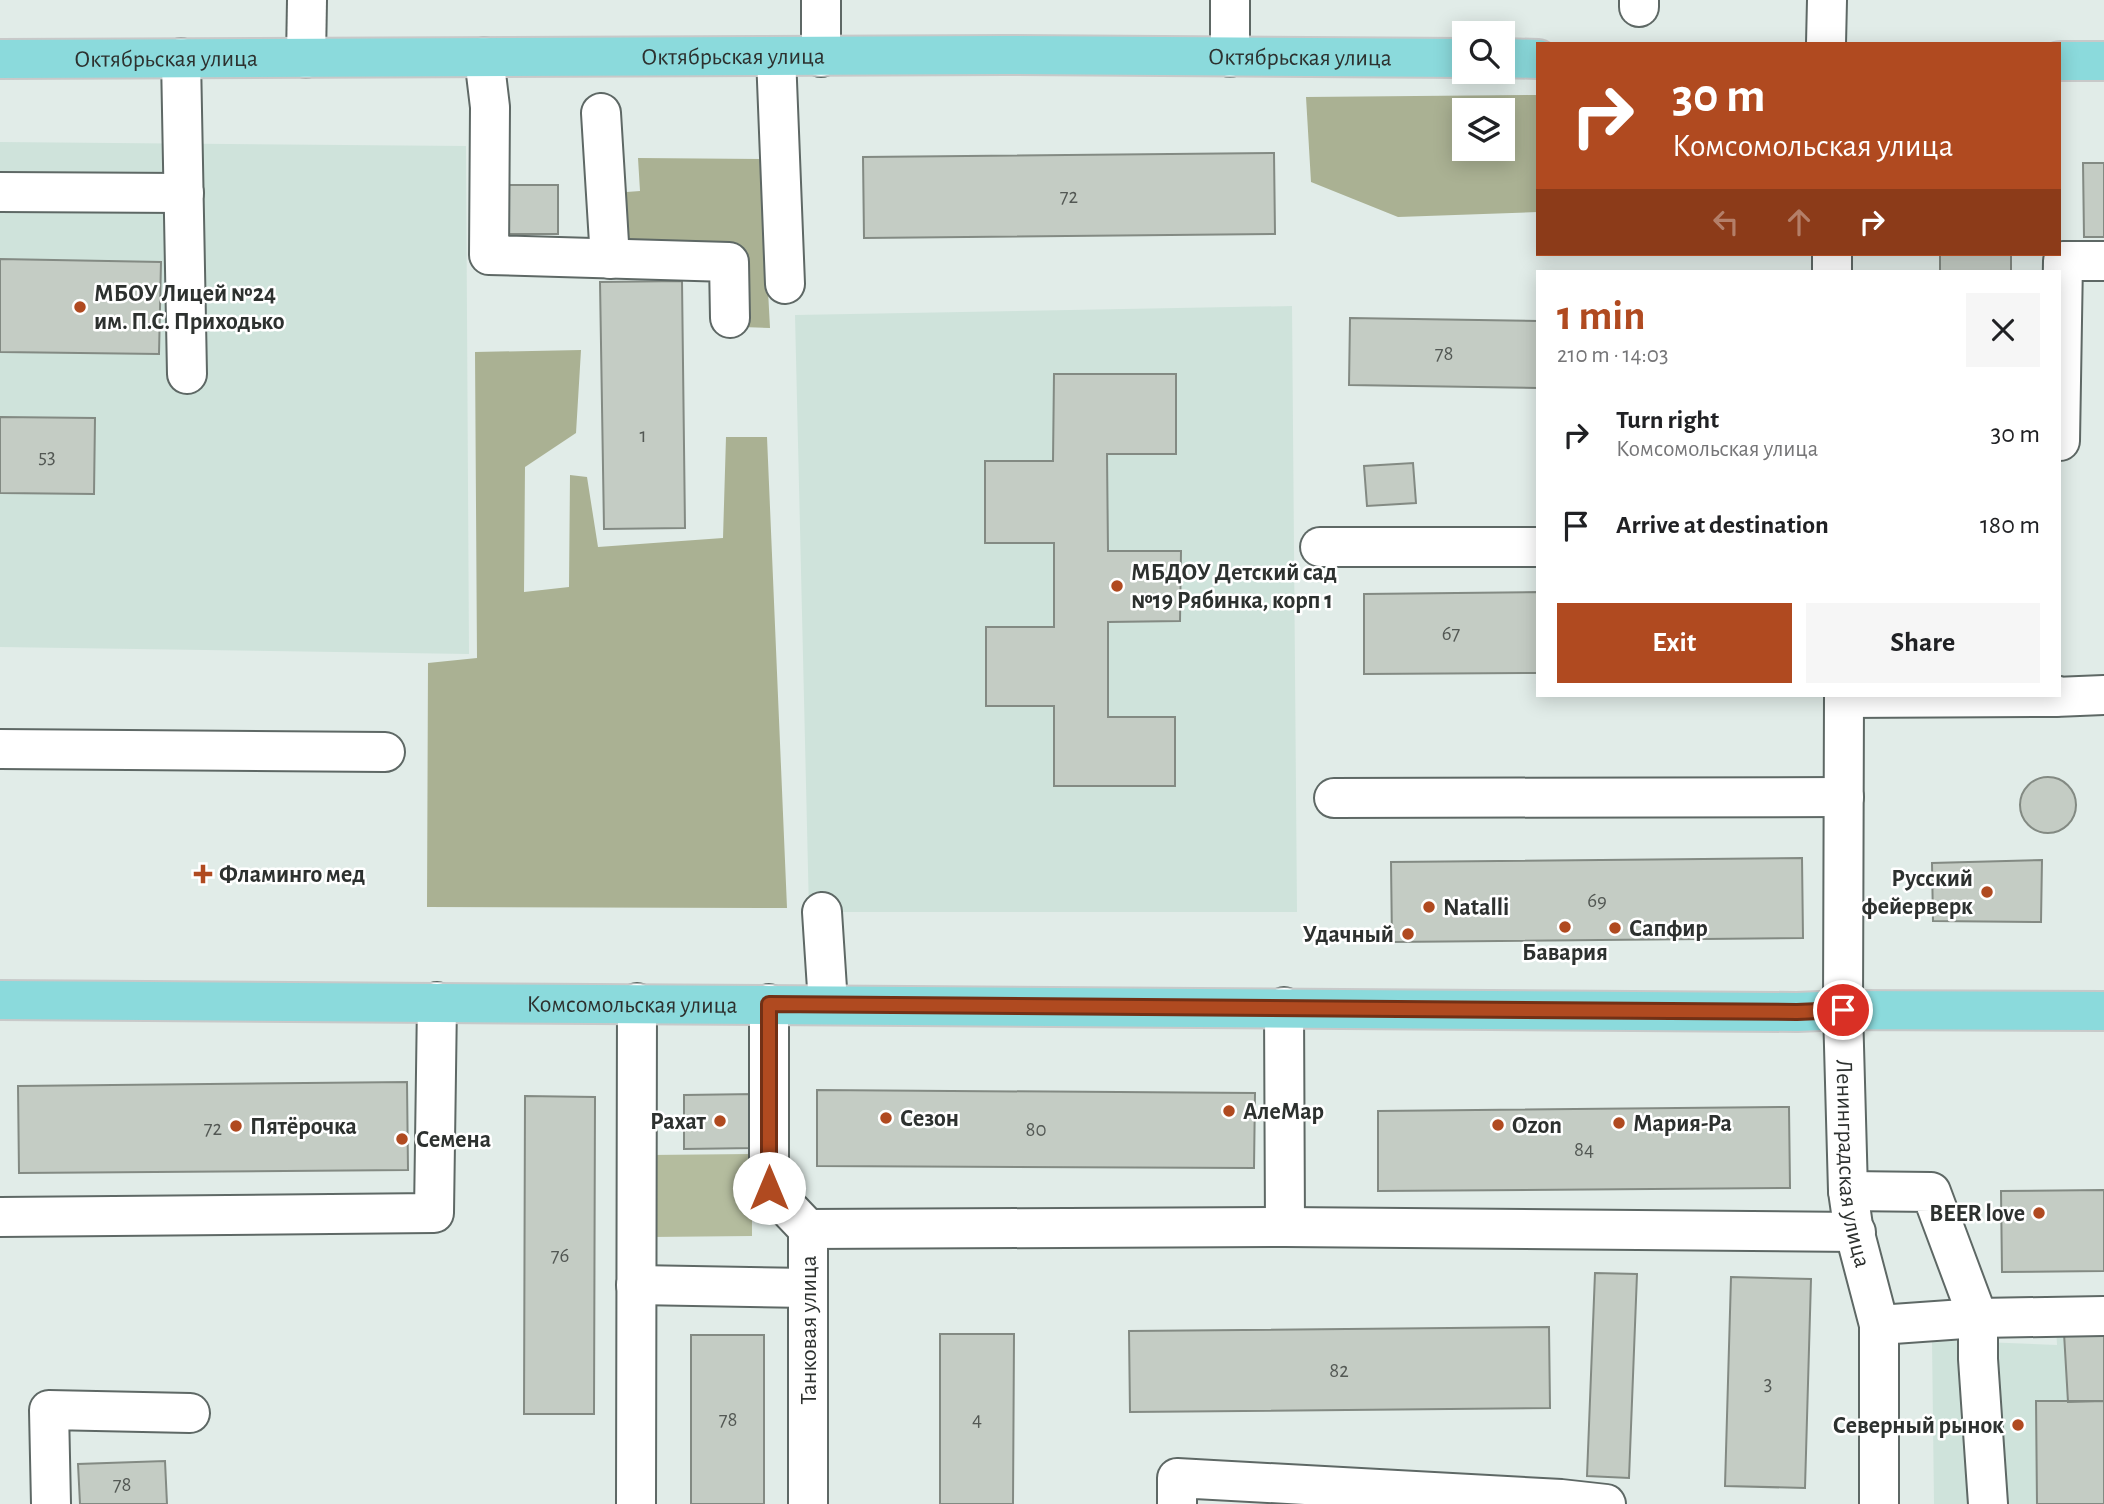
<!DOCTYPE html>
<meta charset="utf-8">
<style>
:root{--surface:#fff;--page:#f6f6f6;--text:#202124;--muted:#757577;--accent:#b04a20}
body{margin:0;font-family:"Alegreya Sans",sans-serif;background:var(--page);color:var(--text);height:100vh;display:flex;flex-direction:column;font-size:26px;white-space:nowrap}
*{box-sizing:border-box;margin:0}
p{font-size:23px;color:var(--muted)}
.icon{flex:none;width:38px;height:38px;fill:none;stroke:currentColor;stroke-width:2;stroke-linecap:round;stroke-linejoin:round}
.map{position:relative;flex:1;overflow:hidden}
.panel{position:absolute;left:1536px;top:270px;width:525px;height:427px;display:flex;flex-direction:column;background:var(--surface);border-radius:0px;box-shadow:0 4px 18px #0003}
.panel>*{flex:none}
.guide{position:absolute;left:1536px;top:42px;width:525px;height:214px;border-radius:0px;box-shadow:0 4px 18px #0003;background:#b04a20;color:#fff;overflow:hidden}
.controls{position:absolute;left:1452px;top:21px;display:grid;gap:14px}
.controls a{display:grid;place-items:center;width:63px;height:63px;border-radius:0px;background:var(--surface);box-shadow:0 4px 18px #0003;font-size:35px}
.pin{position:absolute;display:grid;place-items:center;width:60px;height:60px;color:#fff;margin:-30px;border:4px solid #fff;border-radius:50%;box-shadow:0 2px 7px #0007}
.me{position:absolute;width:77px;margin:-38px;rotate:0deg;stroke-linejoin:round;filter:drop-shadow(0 0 5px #0008)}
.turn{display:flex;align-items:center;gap:24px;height:147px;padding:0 21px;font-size:32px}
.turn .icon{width:91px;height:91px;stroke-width:2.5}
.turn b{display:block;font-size:49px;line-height:60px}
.lanes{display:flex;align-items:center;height:66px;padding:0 21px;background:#0003;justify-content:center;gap:35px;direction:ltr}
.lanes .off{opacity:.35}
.round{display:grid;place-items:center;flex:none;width:74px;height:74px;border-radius:0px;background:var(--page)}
.head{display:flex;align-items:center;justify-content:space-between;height:119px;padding:0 21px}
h1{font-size:42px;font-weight:700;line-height:52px;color:var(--accent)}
.button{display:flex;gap:14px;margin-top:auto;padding:14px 21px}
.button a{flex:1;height:80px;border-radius:0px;background:var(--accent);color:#fff;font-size:28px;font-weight:700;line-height:80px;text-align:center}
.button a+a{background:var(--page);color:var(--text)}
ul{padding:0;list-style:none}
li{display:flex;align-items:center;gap:21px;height:91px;padding:0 21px}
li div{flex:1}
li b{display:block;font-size:26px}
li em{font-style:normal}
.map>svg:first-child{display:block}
.built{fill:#cfe3db}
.green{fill:#b4bc9e}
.forest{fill:#aab193;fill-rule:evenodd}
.building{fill:#c4ccc4;stroke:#838a83;stroke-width:2}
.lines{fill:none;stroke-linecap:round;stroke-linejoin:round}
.minor-casing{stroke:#5e6865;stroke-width:42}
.major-casing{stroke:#c8c9c9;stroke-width:42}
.minor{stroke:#fff;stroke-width:38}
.major{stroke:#8bdadc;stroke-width:38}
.route-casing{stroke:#723015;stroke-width:18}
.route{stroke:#b04a20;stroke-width:12}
.poi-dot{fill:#b04a20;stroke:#fff;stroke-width:2.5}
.labels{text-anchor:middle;stroke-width:5;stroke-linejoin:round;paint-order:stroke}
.number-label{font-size:21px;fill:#535854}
.street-label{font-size:24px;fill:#2d312f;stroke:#fff}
.poi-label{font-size:24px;font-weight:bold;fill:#2d312f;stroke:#fff;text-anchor:start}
</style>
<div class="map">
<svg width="2104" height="1504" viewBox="0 0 2104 1504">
<rect width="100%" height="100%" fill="#e1ece8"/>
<!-- built -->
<path class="built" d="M 0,142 L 466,146 L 469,654 L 0,647 Z
M 1292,306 L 1297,912 L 809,912 L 795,315 Z
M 2104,1322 L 2104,1504 L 1934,1504 L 1932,1340 L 2057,1345 L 2056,1325 Z"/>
<!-- green -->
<path class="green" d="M 752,1154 L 752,1236 L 650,1237 L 649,1155 Z"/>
<!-- forest -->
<path class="forest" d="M 1538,95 L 1538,212 L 1398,217 L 1311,182 L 1306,97 ZM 1465,110 L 1503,110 L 1503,149 L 1465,149 Z
M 638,158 L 761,159 L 770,328 L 742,327 L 737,250 L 616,252 L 613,193 L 640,191 Z
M 581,350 L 576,433 L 525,467 L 524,592 L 569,587 L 570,475 L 587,477 L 598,547 L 723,538 L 726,437 L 767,437 L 787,908 L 427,907 L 428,663 L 477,658 L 475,352 Z"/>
<!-- building -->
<path class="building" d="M 1274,153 L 1275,234 L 864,238 L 863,157 Z
M 2083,163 L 2104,163 L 2104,237 L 2084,237 Z
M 502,185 L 558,185 L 558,234 L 502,234 Z
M 1940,254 L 2011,254 L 2011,271 L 1940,271 Z
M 0,259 L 161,262 L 159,354 L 0,352 Z
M 682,281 L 685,528 L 604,529 L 600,282 Z
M 1350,318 L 1538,321 L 1538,388 L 1349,385 Z
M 1054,374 L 1176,374 L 1176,454 L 1107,454 L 1108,551 L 1181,551 L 1180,621 L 1108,622 L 1108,717 L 1175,717 L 1175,786 L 1054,786 L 1054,706 L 986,706 L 986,627 L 1054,627 L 1054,543 L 985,543 L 985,461 L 1053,461 Z
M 0,417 L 95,418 L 94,494 L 0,493 Z
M 1413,463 L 1416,503 L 1367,506 L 1364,466 Z
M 1538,592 L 1538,673 L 1364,674 L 1364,594 Z
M2020 805a28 28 0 1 1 56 0a28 28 0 1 1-56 0Z
M 1802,858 L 1803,938 L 1392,942 L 1391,862 Z
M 2042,860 L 2041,922 L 1933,921 L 1932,863 Z
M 407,1082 L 408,1170 L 19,1173 L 18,1086 Z
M 817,1090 L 1255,1093 L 1254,1168 L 817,1166 Z
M 755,1094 L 755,1148 L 684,1149 L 684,1095 Z
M 525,1096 L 595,1097 L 594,1414 L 524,1414 Z
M 1789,1107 L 1790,1188 L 1378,1191 L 1378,1111 Z
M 2104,1190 L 2104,1271 L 2002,1272 L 2001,1191 Z
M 1595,1273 L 1637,1274 L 1629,1478 L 1587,1476 Z
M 1731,1277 L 1811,1279 L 1805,1488 L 1725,1486 Z
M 1549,1327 L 1550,1408 L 1130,1412 L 1129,1331 Z
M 2104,1331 L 2104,1401 L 2068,1402 L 2064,1333 Z
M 940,1334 L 1014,1334 L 1013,1504 L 940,1504 Z
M 691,1335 L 764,1335 L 764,1504 L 691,1504 Z
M 2036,1401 L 2104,1401 L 2104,1504 L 2037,1504 Z
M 165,1461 L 167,1504 L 80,1504 L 78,1464 Z"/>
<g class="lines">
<defs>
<g id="minor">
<path d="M 821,0 L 821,57"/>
<path d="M 1230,0 L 1230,57"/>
<path d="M 1639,0 L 1639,7"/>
<path d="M 1826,44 L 1827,0"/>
<path d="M 776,56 L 785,284"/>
<path d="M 484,57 L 490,107 L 489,255 L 729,262 L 730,318"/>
<path d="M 181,58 L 187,374"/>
<path d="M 306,58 L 307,0"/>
<path d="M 601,113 L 610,259"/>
<path d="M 0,192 L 184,193"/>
<path d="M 1832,254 L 1832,271"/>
<path d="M 2060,441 L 2063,261 L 2104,261"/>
<path d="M 1320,547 L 1538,547"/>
<path id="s1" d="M 1844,695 L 1843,1010 L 1848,1191 L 1853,1226 L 1879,1325 L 1879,1504"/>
<path d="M 2055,697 L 2104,695"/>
<path d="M 1844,698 L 2055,697 L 2055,695"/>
<path d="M 0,749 L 385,752"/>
<path d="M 1334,798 L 1844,797"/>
<path d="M 822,912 L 828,1004"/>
<path d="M 769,1004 L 769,1188 L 808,1229 L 808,1504"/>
<path d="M 1284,1007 L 1285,1227"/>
<path d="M 1848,1191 L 1931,1192 L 1978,1318 L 1978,1359 L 1988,1504"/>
<path d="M 0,1217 L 434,1213 L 437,1002"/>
<path d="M 808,1229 L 1285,1227 L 1856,1232"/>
<path d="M 636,1285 L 808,1288"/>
<path d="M 1879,1325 L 1978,1318 L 2104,1316"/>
<path d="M 51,1504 L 49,1410 L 190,1413"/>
<path d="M 636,1504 L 637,1003"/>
<path d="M 1177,1504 L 1177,1478 L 1561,1499 L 1606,1504"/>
</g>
<g id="major">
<path d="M 1503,58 L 1538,59"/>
<path id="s2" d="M 0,59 L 1005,55 L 1465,58"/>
<path d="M 2060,61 L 2104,61"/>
<path id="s3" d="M 0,1000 L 1797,1012 L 1843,1010 L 2104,1011"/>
</g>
</defs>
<!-- minor casing -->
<use href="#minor" class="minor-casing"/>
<!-- major casing -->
<use href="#major" class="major-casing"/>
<!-- minor -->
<use href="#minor" class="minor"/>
<!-- major -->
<use href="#major" class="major"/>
</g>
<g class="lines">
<defs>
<path id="route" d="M 769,1188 L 769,1004 L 1797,1012 L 1843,1010"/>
</defs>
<!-- route casing -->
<use href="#route" class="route-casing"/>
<!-- route -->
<use href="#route" class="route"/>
</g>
<!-- markers -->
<g class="poi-dot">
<circle cx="80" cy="307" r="7"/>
<circle cx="1117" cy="586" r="7"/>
<path d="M199.5 863.5h7v7h7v7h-7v7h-7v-7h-7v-7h7z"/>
<circle cx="1987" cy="892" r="7"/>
<circle cx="1429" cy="907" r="7"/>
<circle cx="1565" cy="927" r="7"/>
<circle cx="1615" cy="928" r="7"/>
<circle cx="1408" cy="934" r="7"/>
<circle cx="1229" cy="1111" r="7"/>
<circle cx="886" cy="1118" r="7"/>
<circle cx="720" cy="1121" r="7"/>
<circle cx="1619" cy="1123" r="7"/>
<circle cx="1498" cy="1125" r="7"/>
<circle cx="236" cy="1126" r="7"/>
<circle cx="402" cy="1139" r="7"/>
<circle cx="2039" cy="1213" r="7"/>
<circle cx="2018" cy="1425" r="7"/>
</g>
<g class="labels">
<!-- number labels -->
<g class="number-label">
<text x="1069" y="203">72</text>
<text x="1444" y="360">78</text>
<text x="643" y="442">1</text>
<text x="47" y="463">53</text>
<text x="1451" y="640">67</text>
<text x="1597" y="907">69</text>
<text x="213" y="1135">72</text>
<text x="1036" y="1136">80</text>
<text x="1584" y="1156">84</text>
<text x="560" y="1262">76</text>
<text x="1339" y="1377">82</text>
<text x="1768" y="1390">3</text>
<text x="728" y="1426">78</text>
<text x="977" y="1426">4</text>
<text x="122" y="1491">78</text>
</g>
<!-- street labels -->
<g class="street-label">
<text dy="8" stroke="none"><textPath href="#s2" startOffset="733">Октябрьская улица</textPath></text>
<text dy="8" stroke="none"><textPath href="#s2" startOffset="1300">Октябрьская улица</textPath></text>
<text dy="8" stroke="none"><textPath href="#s2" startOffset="166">Октябрьская улица</textPath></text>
<text dy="8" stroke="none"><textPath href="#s3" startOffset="632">Комсомольская улица</textPath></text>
<text dy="8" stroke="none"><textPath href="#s1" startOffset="469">Ленинградская улица</textPath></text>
<text transform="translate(808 1330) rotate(-90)" y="8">Танковая улица</text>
</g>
<!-- poi labels -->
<g class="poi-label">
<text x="94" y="301">МБОУ Лицей №24<tspan x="94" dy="28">им. П.С. Приходько</tspan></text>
<text x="1131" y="580">МБДОУ Детский сад<tspan x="1131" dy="28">№19 Рябинка, корп 1</tspan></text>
<text x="219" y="882">Фламинго мед</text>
<text x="1973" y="886" text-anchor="end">Русский<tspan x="1973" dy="28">фейерверк</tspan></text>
<text x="1443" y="915">Natalli</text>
<text x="1629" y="936">Сапфир</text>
<text x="1394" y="942" text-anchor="end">Удачный</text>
<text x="1565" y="960" text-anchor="middle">Бавария</text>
<text x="1243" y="1119">АлеМар</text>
<text x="900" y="1126">Сезон</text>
<text x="706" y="1129" text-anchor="end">Рахат</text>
<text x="1633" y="1131">Мария-Ра</text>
<text x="1512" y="1133">Ozon</text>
<text x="250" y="1134">Пятёрочка</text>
<text x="416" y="1147">Семена</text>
<text x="2025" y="1221" text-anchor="end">BEER love</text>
<text x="2004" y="1433" text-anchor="end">Северный рынок</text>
</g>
</g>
</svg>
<div class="controls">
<a><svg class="icon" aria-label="search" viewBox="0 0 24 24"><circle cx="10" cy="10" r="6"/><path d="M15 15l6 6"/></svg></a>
<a><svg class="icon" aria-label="layers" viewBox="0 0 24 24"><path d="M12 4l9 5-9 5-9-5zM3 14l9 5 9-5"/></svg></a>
</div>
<div class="pin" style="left:1843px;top:1010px;background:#d93025"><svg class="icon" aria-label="arrive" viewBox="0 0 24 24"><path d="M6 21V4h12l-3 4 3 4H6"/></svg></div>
<svg class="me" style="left:769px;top:1188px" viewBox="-20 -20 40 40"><circle r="19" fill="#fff"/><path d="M0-13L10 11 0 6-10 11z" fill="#b04a20"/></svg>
<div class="guide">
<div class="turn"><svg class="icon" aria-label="right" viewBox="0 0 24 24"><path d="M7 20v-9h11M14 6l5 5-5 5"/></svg><div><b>30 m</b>Комсомольская улица</div></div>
<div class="lanes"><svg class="icon off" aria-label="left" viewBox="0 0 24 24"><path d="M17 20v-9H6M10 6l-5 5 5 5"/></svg><svg class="icon off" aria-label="ahead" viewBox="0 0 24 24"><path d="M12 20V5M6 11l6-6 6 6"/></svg><svg class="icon" aria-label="right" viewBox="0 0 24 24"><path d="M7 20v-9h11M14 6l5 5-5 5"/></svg></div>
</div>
<section class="panel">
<div class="head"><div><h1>1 min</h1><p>210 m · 14:03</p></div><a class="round"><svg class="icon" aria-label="close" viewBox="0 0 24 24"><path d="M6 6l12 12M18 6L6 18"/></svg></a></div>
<ul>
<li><svg class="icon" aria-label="right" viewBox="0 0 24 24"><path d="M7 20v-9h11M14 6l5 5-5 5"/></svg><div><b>Turn right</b><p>Комсомольская улица</p></div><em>30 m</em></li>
<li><svg class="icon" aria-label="arrive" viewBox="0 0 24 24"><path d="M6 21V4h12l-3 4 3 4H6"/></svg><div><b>Arrive at destination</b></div><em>180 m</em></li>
</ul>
<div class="button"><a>Exit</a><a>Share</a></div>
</section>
</div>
